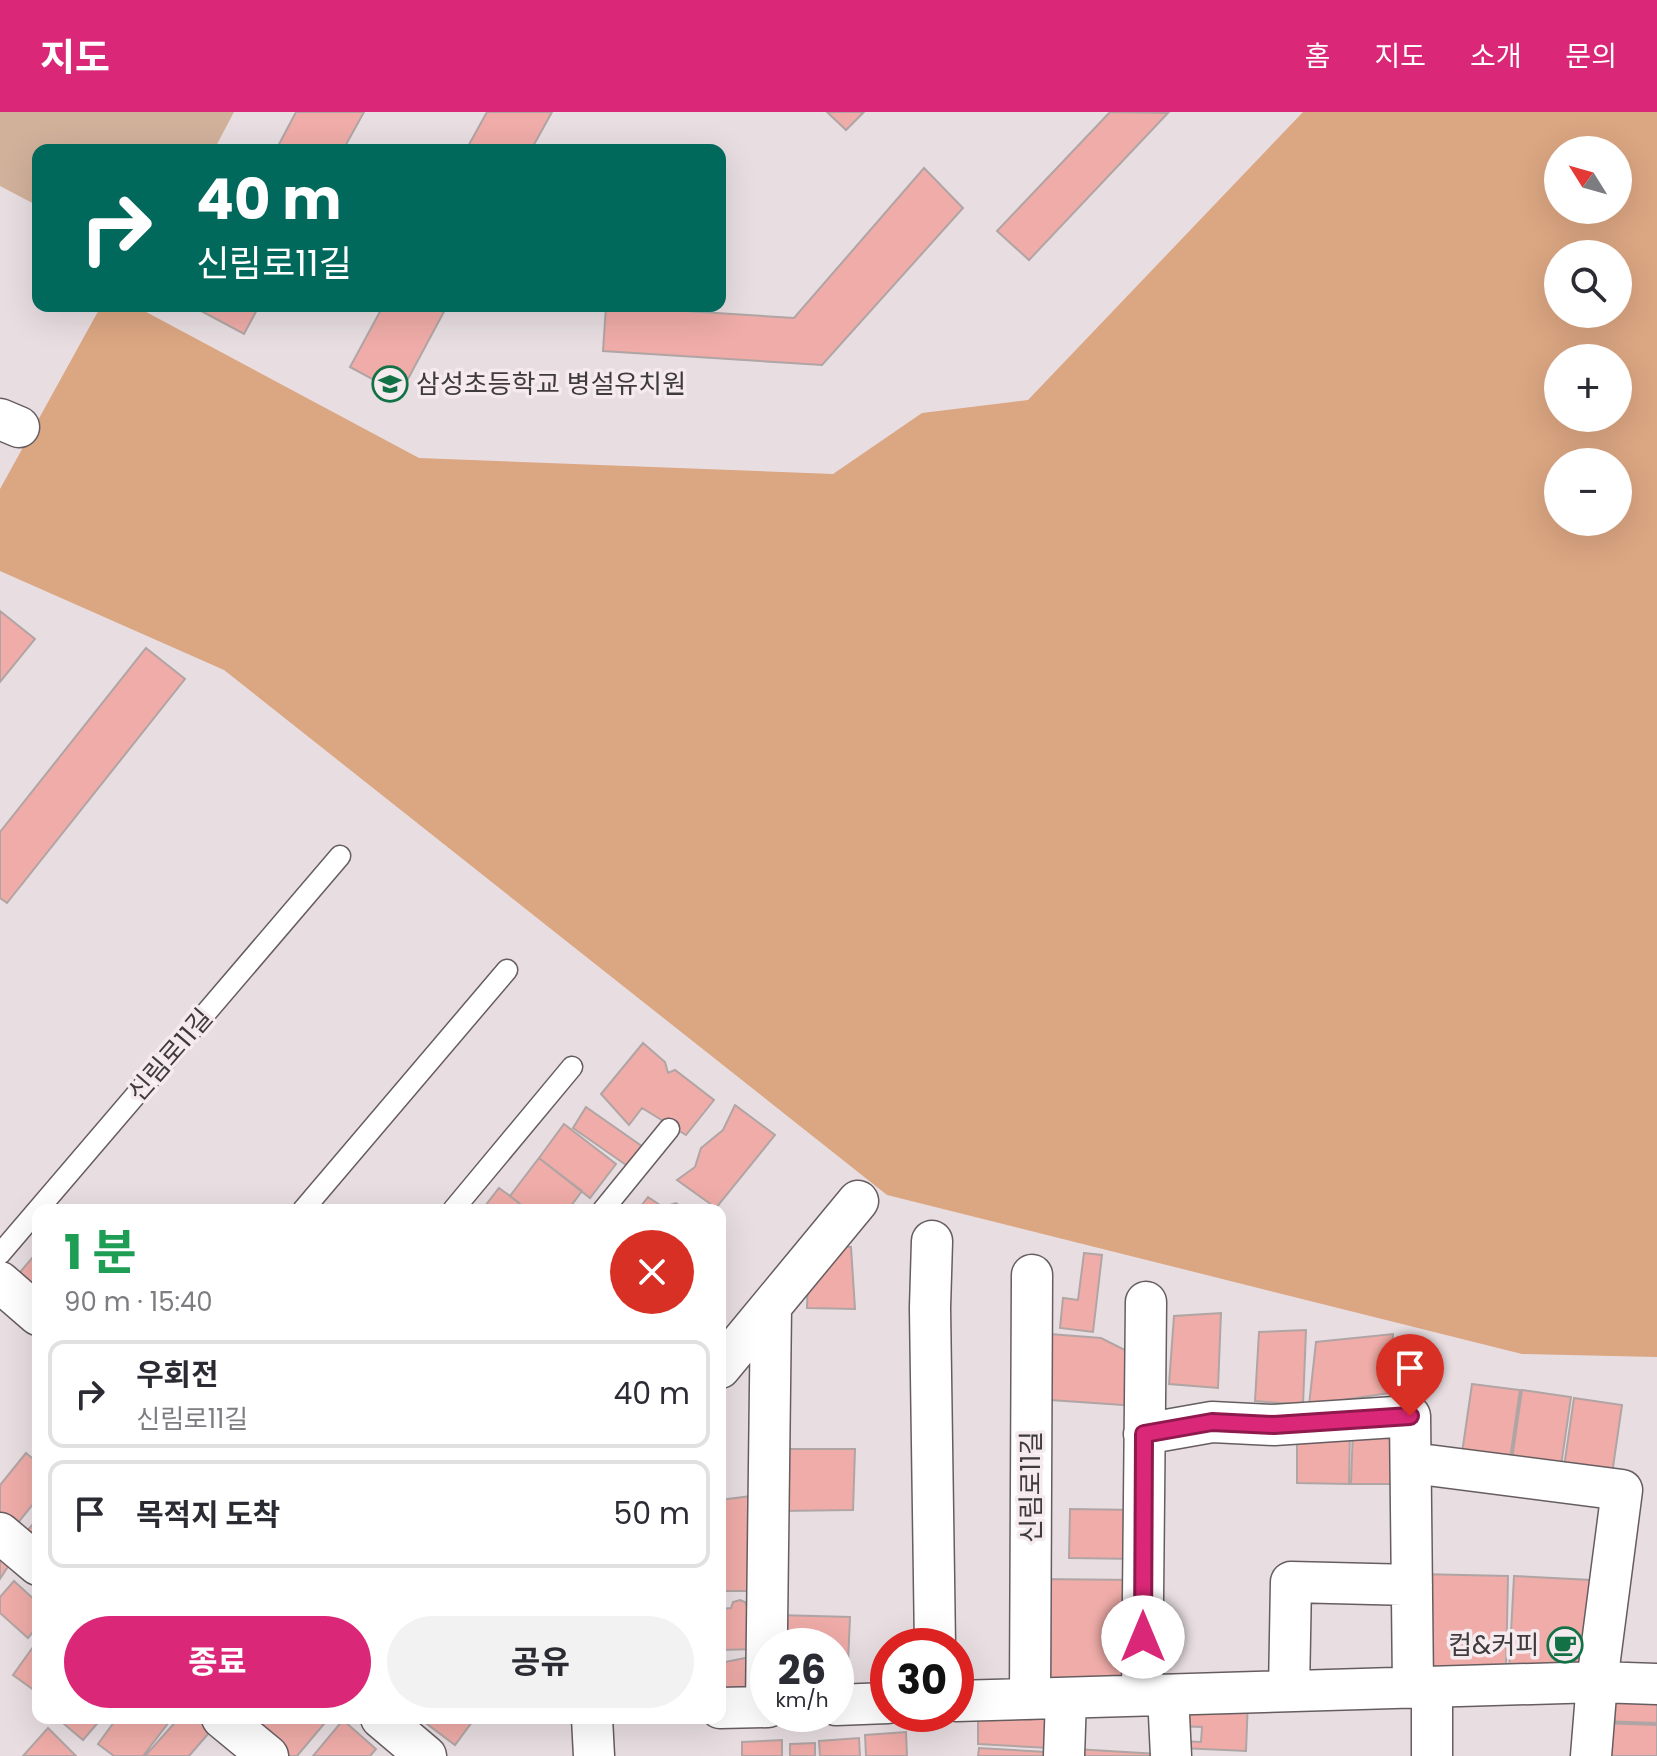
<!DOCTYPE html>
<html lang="ko">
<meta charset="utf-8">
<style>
:root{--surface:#fff;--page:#f2f2f3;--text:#2b2b33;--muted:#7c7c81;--line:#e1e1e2;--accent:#db2777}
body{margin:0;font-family:Poppins,"Noto Sans KR",sans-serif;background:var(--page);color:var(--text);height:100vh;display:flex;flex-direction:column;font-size:30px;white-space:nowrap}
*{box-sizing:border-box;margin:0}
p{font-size:26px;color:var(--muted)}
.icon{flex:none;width:44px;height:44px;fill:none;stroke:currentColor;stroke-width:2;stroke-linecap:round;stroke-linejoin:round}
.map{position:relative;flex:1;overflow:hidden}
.panel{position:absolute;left:32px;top:1092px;width:694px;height:520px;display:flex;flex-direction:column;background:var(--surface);border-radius:16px;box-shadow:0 8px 32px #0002}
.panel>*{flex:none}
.guide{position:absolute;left:32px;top:32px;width:694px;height:168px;border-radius:16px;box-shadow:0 8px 32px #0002;background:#00695c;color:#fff;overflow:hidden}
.needle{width:52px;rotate:307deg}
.controls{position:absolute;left:1544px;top:24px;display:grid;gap:16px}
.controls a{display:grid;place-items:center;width:88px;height:88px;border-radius:50%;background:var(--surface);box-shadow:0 8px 32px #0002;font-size:40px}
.speed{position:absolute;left:750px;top:1516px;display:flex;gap:16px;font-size:40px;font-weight:700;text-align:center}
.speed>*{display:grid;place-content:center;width:104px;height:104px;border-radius:50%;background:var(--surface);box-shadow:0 8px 32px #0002;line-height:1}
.speed small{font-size:20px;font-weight:400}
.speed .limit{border:12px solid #d22;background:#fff;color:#111}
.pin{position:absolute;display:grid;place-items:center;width:68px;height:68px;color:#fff;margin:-82px -34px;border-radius:50% 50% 50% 0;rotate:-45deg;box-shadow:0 0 8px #0007}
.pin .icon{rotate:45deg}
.me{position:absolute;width:88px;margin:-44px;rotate:0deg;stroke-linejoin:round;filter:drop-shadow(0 0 6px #0008)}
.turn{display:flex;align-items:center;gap:28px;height:168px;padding:0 32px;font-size:36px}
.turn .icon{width:104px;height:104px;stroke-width:2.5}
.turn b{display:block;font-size:56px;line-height:68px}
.round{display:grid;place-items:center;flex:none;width:84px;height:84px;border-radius:42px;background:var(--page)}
.summary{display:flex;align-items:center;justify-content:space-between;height:136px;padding:0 32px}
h1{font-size:48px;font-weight:700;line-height:60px;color:#1e9e55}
.button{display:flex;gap:16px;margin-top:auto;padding:16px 32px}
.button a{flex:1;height:92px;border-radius:48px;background:var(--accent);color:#fff;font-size:32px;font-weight:700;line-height:92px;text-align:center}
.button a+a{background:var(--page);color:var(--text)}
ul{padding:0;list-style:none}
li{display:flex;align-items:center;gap:24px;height:108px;margin:0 16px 12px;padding:0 16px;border:4px solid var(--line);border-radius:16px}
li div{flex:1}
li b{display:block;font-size:30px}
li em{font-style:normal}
header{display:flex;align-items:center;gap:48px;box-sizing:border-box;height:112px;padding:0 40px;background:var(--accent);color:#fff}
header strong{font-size:38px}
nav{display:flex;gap:44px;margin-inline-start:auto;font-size:28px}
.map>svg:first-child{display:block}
.green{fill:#d2b19b}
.forest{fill:#dba682;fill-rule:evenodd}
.building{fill:#efaca8;stroke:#b0a5a4;stroke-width:2}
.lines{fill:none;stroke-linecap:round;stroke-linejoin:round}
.lane-casing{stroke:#665d61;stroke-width:23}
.street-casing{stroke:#665d61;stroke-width:43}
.lane{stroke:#fff;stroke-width:20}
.street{stroke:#fff;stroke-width:40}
.route-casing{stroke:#8e194d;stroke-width:20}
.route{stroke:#db2777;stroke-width:14}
.labels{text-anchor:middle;stroke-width:7;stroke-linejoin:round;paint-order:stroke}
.poi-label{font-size:26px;fill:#3f3b3d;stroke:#f5ebef;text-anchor:start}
.street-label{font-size:26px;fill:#3f3b3d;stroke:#f5ebef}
</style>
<header>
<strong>지도</strong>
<nav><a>홈</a><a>지도</a><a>소개</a><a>문의</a></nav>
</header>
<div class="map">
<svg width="1657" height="1644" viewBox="0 0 1657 1644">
<rect width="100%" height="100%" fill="#e8dee2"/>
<!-- green -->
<path class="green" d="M 0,0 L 234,0 L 214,38 L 38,38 L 38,94 L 0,74 Z"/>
<!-- forest -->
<path class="forest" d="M 1303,0 L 1657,0 L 1657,1245 L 1522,1242 L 887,1083 L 224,558 L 0,459 L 0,377 L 101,194 L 135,194 L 419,346 L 833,362 L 922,301 L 1028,288 ZM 1558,38 L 1618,38 L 1618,98 L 1558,98 ZM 1558,142 L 1618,142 L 1618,202 L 1558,202 ZM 1558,246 L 1618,246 L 1618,306 L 1558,306 ZM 1558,350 L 1618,350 L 1618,410 L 1558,410 Z"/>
<!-- building -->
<path class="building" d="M 296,0 L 364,0 L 343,38 L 276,38 Z
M 487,0 L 552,0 L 531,38 L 466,38 Z
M 827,0 L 864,0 L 846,18 Z
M 1110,0 L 1168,1 L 1029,148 L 997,119 Z
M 924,56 L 963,96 L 822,253 L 603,239 L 606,194 L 794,206 Z
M 192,194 L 259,194 L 244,222 Z
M 383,194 L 447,194 L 400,282 L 350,255 Z
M 0,499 L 35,527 L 0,570 Z
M 146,536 L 185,567 L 7,791 L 0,786 L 0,720 Z
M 643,931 L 665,950 L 668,961 L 675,958 L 714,988 L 686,1023 L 642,996 L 629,1013 L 601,982 Z
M 735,993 L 775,1023 L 716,1096 L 677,1068 L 695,1055 L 701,1036 L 723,1018 Z
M 586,995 L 643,1035 L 626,1053 L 573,1016 Z
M 564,1012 L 616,1052 L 590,1086 L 539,1046 Z
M 539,1046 L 582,1079 L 568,1098 L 528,1098 L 510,1084 Z
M 499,1076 L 510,1084 L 528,1098 L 482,1098 Z
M 648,1085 L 663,1095 L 676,1091 L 685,1098 L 638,1098 Z
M 830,1133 L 851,1135 L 855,1197 L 807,1196 L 808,1163 Z
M 38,1139 L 38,1195 L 10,1172 Z
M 1084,1141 L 1102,1143 L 1093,1220 L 1060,1216 L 1063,1186 L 1078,1188 Z
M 1221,1201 L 1218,1276 L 1169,1272 L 1174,1204 Z
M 1306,1218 L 1303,1293 L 1255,1289 L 1259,1220 Z
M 1037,1221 L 1101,1226 L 1139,1245 L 1137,1294 L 1036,1287 Z
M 1393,1222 L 1390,1281 L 1309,1293 L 1316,1230 Z
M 1472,1272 L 1520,1278 L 1509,1354 L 1461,1348 Z
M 1522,1278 L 1571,1285 L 1560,1361 L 1511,1354 Z
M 1574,1286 L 1622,1293 L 1611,1369 L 1563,1362 Z
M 1405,1312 L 1404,1372 L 1351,1372 L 1353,1316 Z
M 1350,1316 L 1349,1372 L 1297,1371 L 1297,1319 Z
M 782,1337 L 855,1337 L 853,1398 L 781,1399 Z
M 26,1341 L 38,1351 L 38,1386 L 13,1417 L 0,1407 L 0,1373 Z
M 752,1384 L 754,1479 L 720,1479 L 720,1388 Z
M 1070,1397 L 1138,1398 L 1137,1447 L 1069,1446 Z
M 38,1406 L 38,1440 L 21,1426 Z
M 0,1445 L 9,1453 L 0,1467 Z
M 1418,1462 L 1508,1464 L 1506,1558 L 1418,1559 Z
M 1514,1464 L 1591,1468 L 1589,1558 L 1509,1559 Z
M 1037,1467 L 1138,1468 L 1123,1571 L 1037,1568 Z
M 14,1469 L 38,1491 L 38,1514 L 28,1526 L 0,1501 L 0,1485 Z
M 740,1488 L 745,1490 L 748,1496 L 757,1537 L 720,1538 L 720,1497 L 731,1496 L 733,1490 Z
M 778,1503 L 850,1505 L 847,1574 L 836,1574 L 836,1534 L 777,1534 Z
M 38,1528 L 38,1581 L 13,1563 Z
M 755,1544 L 761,1588 L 720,1591 L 720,1551 Z
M 1602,1575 L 1657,1577 L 1657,1611 L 1600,1609 Z
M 1174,1587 L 1248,1587 L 1246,1639 L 1181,1636 L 1181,1629 L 1201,1630 L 1202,1615 L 1175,1614 Z
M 1053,1593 L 1049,1636 L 978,1632 L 978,1595 Z
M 57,1606 L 102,1606 L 83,1628 Z
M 117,1606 L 172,1606 L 143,1644 L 114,1644 L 98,1632 Z
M 179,1606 L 203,1606 L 214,1615 L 189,1644 L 145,1644 Z
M 246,1606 L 329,1606 L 297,1644 L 288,1644 L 245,1608 Z
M 419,1606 L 475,1606 L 455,1633 Z
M 343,1608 L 376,1637 L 370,1644 L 313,1644 Z
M 1600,1611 L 1657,1613 L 1657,1644 L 1599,1644 Z
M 48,1616 L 76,1644 L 23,1644 Z
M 906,1620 L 907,1644 L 866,1644 L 865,1623 Z
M 859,1626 L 860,1644 L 820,1644 L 819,1629 Z
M 782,1628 L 782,1644 L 742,1644 L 742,1630 Z
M 815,1631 L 815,1644 L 790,1644 L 790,1632 Z
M 979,1636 L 1047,1640 L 1047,1644 L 978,1644 Z
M 1075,1637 L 1158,1642 L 1158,1644 L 1075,1644 Z"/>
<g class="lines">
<defs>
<path id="lane" d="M 303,1098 L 507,858
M 453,1098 L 572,955
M 603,1098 L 669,1017
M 0,1142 L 340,744"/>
<path id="street" d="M 0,307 L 19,315
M 932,1129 L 930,1196 L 935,1534
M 0,1170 L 38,1203
M 720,1256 L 858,1089
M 1144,1322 L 1212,1310 L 1274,1313 L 1410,1304 L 1413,1576
M 1412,1351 L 1622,1378 L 1597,1570 L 1591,1644
M 0,1421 L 38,1453
M 1432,1575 L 1432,1644
M 1289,1579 L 1291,1470 L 1412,1473
M 1142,1583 L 1146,1190
M 1168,1583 L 1171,1644
M 1030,1587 L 1032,1163
M 956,1589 L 1597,1570 L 1657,1572
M 836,1593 L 888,1591
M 766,1595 L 771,1195
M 720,1596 L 768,1595
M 222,1606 L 268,1644
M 381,1606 L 426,1644
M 592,1606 L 594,1644
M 1064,1644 L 1066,1586"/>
</defs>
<!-- lane casing -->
<use href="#lane" class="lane-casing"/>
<!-- street casing -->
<use href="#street" class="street-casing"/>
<!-- lane -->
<use href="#lane" class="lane"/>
<!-- street -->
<use href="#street" class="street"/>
</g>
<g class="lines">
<defs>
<path id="route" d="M 1143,1525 L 1144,1322 L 1212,1310 L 1274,1313 L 1410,1304"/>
</defs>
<!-- route casing -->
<use href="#route" class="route-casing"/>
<!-- route -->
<use href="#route" class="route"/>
</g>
<!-- icons -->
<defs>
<symbol id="school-ring" viewBox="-11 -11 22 22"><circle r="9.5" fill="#f5ebef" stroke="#137146" stroke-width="1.5"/><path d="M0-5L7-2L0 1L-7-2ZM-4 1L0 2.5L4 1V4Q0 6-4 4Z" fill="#137146"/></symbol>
<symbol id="cafe-ring" viewBox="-11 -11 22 22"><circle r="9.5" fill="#f5ebef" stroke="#137146" stroke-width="1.5"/><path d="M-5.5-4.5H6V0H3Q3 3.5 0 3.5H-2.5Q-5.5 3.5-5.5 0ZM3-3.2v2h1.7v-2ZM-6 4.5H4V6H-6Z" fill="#137146"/></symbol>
</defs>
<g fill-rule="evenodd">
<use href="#school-ring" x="370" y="252" width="40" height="40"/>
<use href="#cafe-ring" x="1545" y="1513" width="40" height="40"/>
</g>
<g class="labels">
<!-- poi labels -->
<g class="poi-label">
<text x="416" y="281">삼성초등학교 병설유치원</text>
<text x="1539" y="1542" text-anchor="end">컵&amp;커피</text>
</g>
<!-- street labels -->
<g class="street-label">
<text transform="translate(170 943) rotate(-49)" y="9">신림로11길</text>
<text transform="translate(1031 1375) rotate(-90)" y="9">신림로11길</text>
</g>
</g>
</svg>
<div class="controls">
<a><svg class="needle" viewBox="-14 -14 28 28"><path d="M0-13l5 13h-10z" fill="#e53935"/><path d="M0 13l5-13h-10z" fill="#7c7c81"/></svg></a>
<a><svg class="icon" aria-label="search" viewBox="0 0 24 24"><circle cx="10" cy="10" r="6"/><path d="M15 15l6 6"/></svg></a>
<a>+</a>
<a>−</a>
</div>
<div class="speed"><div>26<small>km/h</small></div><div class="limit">30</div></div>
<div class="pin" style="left:1410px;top:1304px;background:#d93025"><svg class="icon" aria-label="arrive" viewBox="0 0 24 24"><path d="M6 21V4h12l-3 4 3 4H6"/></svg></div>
<svg class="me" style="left:1143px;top:1525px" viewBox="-20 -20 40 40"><circle r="19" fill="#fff"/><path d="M0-13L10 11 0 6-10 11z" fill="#db2777"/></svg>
<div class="guide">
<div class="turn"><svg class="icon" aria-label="right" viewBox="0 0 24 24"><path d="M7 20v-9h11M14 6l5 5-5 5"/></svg><div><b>40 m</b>신림로11길</div></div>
</div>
<section class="panel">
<div class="summary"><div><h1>1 분</h1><p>90 m · 15:40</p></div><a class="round" style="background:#d93025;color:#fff"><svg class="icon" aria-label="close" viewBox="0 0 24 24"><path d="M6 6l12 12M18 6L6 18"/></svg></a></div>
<ul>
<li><svg class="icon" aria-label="right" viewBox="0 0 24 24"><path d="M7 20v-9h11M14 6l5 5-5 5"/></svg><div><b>우회전</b><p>신림로11길</p></div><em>40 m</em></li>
<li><svg class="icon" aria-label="arrive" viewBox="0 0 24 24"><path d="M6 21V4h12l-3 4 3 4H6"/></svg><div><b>목적지 도착</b></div><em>50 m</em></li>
</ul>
<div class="button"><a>종료</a><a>공유</a></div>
</section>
</div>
